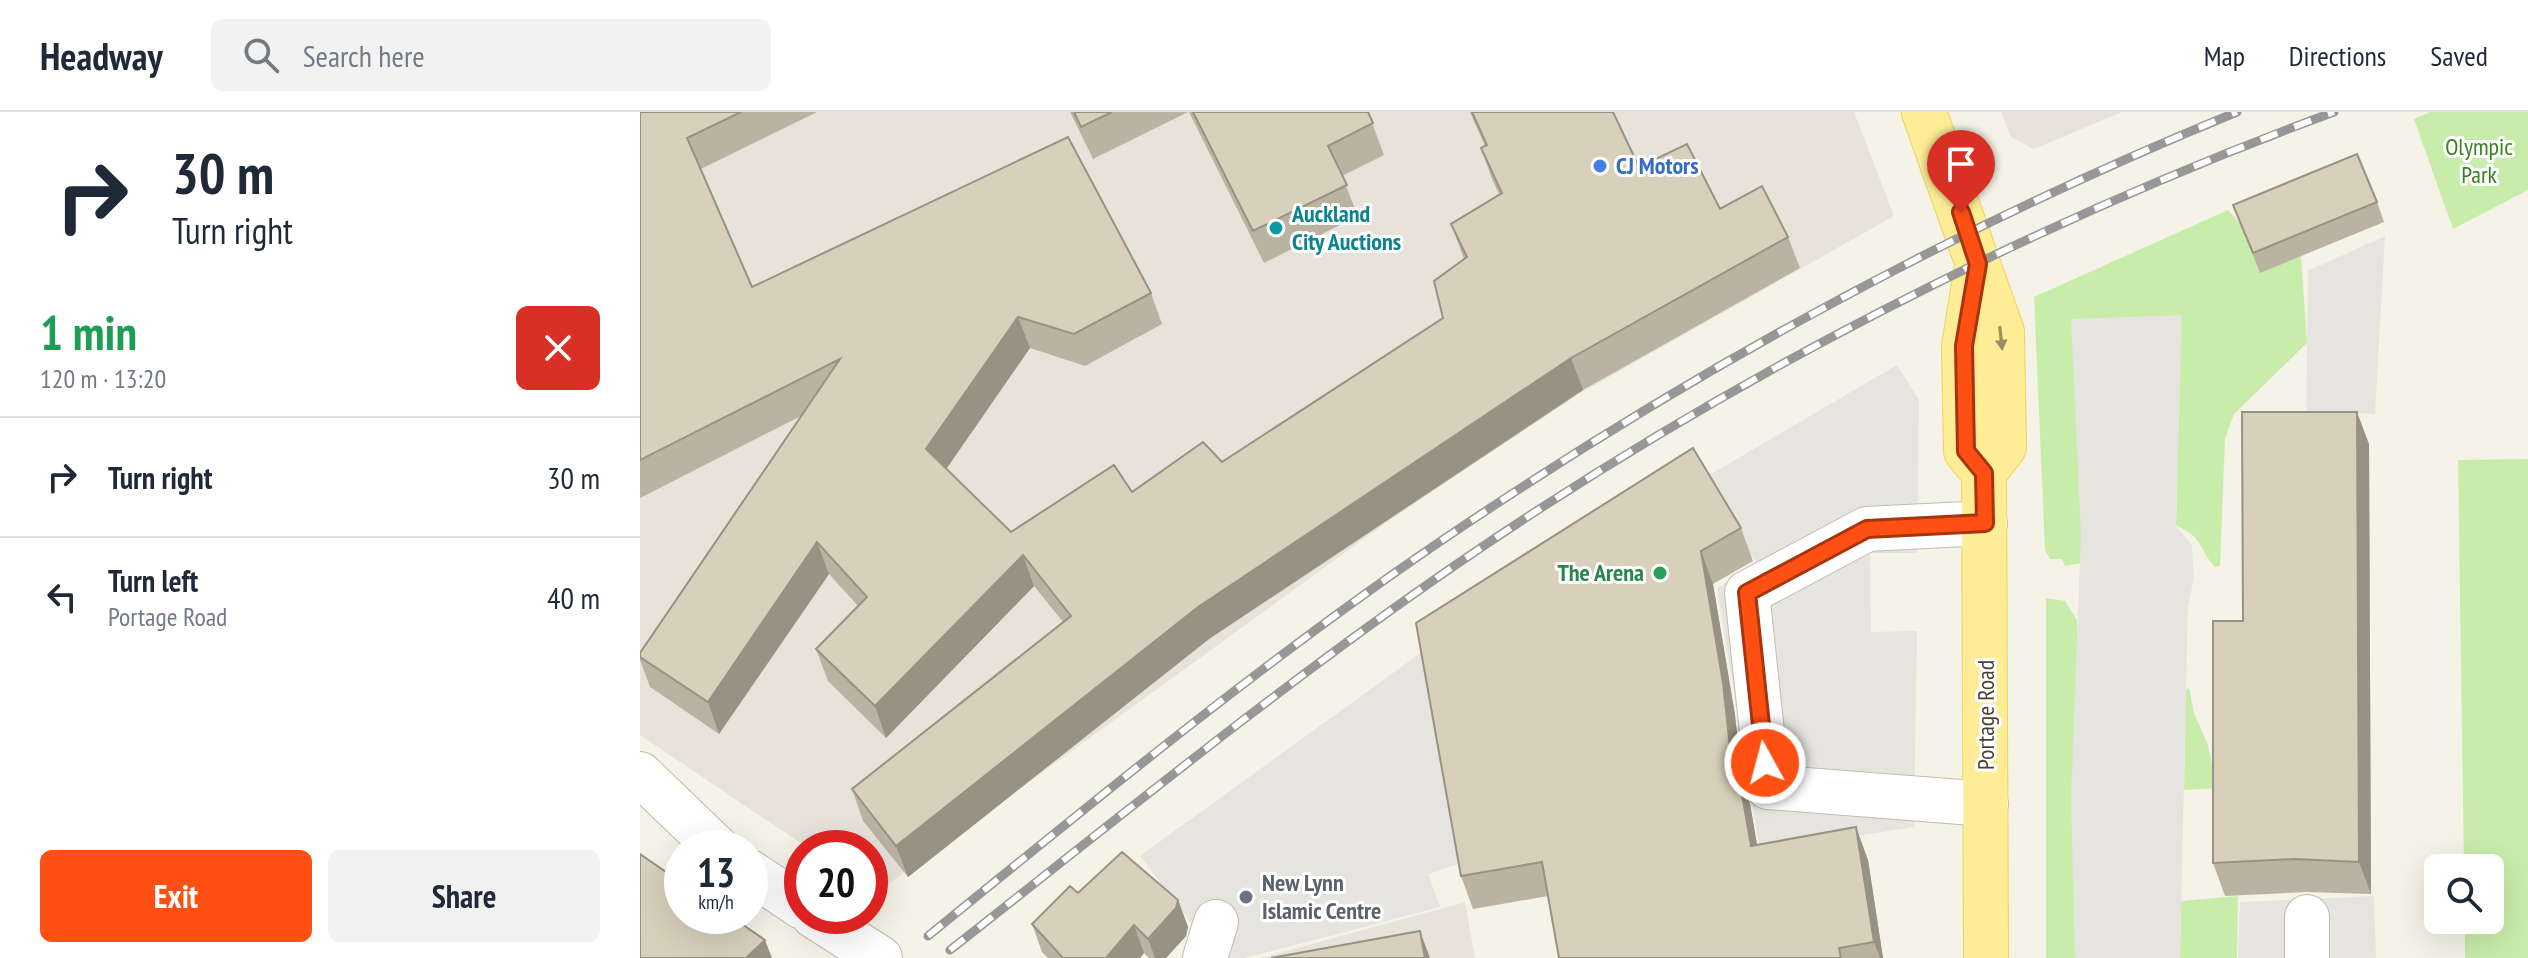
<!DOCTYPE html>
<meta charset="utf-8">
<style>
:root{--surface:#fff;--page:#f2f2f3;--text:#1f2937;--muted:#747a83;--line:#e0e1e3;--accent:#ff5014}
body{margin:0;font-family:"PT Sans Narrow",sans-serif;background:var(--page);color:var(--text);height:100vh;display:flex;flex-direction:column;font-size:30px;white-space:nowrap}
*{box-sizing:border-box;margin:0}
p{font-size:26px;color:var(--muted)}
.icon{flex:none;width:44px;height:44px;fill:none;stroke:currentColor;stroke-width:2;stroke-linecap:round;stroke-linejoin:round}
.map{position:relative;flex:1;overflow:hidden}
.sheet{display:flex;flex-direction:column;background:var(--surface);width:640px}
.sheet>*{flex:none}
.top-card{background:#fff;color:var(--text);overflow:hidden}
.controls{position:absolute;left:1784px;top:742px;display:grid;gap:16px}
.controls a{display:grid;place-items:center;width:80px;height:80px;border-radius:12px;background:var(--surface);box-shadow:0 8px 32px #0002;font-size:40px}
.speed{position:absolute;left:24px;top:718px;display:flex;gap:16px;font-size:40px;font-weight:700;text-align:center}
.speed>*{display:grid;place-content:center;width:104px;height:104px;border-radius:50%;background:var(--surface);box-shadow:0 8px 32px #0002;line-height:1}
.speed small{font-size:20px;font-weight:400}
.speed .limit{border:12px solid #d22;background:#fff;color:#111}
.pin{position:absolute;display:grid;place-items:center;width:68px;height:68px;color:#fff;margin:-82px -34px;border-radius:50% 50% 50% 0;rotate:-45deg;box-shadow:0 0 8px #0007}
.pin .icon{rotate:45deg}
.me{position:absolute;width:88px;margin:-44px;rotate:353deg;stroke-linejoin:round;filter:drop-shadow(0 0 6px #0008)}
.turn{display:flex;align-items:center;gap:28px;height:168px;padding:0 40px;font-size:36px}
.turn .icon{width:104px;height:104px;stroke-width:2.5}
.turn b{display:block;font-size:56px;line-height:68px}
.round{display:grid;place-items:center;flex:none;width:84px;height:84px;border-radius:12px;background:var(--page)}
.summary{display:flex;align-items:center;justify-content:space-between;height:136px;padding:0 40px}
h1{font-size:48px;font-weight:700;line-height:60px;color:#1e9e55}
.button{display:flex;gap:16px;margin-top:auto;padding:16px 40px}
.button a{flex:1;height:92px;border-radius:12px;background:var(--accent);color:#fff;font-size:32px;font-weight:700;line-height:92px;text-align:center}
.button a+a{background:var(--page);color:var(--text)}
ul{padding:0;list-style:none}
li{display:flex;align-items:center;gap:24px;height:120px;padding:0 40px;border-top:2px solid var(--line)}
li div{flex:1}
li b{display:block;font-size:30px}
li em{font-style:normal}
header{display:flex;align-items:center;gap:48px;box-sizing:border-box;height:112px;padding:0 40px;background:var(--surface);border-bottom:2px solid var(--line)}
header strong{font-size:38px}
nav{display:flex;gap:44px;margin-inline-start:auto;font-size:28px}
.search{width:560px;height:72px;background:var(--page);display:flex;align-items:center;gap:20px;box-sizing:border-box;padding:0 28px;border-radius:12px;color:var(--muted);font-size:30px}
main{display:flex;flex:1;min-height:0}
.map>svg:first-child{display:block}
.industrial{fill:#e7e3db}
.green{fill:#c8edab}
.parking{fill:#e6e4df}
.lines{fill:none;stroke-linecap:round;stroke-linejoin:round}
.minor-casing{stroke:#c2bca8;stroke-width:46}
.major-casing{stroke:#f0d35a;stroke-width:46}
.minor{stroke:#fff;stroke-width:44}
.major{stroke:#ffec96;stroke-width:44}
.rail-casing{stroke:#979797;stroke-width:9}
.rail{stroke:#fff;stroke-width:6;stroke-dasharray:18;stroke-linecap:butt}
.wall{fill:#bab3a1}
.shaded-wall{fill:#979283}
.building{fill:#d8d0bb;stroke:#979283;stroke-width:2}
.oneway{fill:#9b8f61}
.route-casing{stroke:#a6340d;stroke-width:20}
.route{stroke:#ff5014;stroke-width:14}
.shop-dot{fill:#3f7fe0;stroke:#fff;stroke-width:3}
.culture-dot{fill:#0f9aa8;stroke:#fff;stroke-width:3}
.leisure-dot{fill:#2e9e5b;stroke:#fff;stroke-width:3}
.worship-dot{fill:#6b7280;stroke:#fff;stroke-width:3}
.labels{text-anchor:middle;stroke-width:6;stroke-linejoin:round;paint-order:stroke}
.park-label{font-size:24px;fill:#3b8121;stroke:#fff}
.shop-label{font-size:24px;font-weight:bold;fill:#366cbe;stroke:#fff;text-anchor:start}
.culture-label{font-size:24px;font-weight:bold;fill:#0d838f;stroke:#fff;text-anchor:start}
.leisure-label{font-size:24px;font-weight:bold;fill:#27864d;stroke:#fff;text-anchor:end}
.street-label{font-size:24px;fill:#494335;stroke:#fff}
.worship-label{font-size:24px;font-weight:bold;fill:#5b616d;stroke:#fff;text-anchor:start}
</style>
<header>
<strong>Headway</strong>
<div class="search"><svg class="icon" aria-label="search" viewBox="0 0 24 24"><circle cx="10" cy="10" r="6"/><path d="M15 15l6 6"/></svg>Search here</div>
<nav><a>Map</a><a>Directions</a><a>Saved</a></nav>
</header>
<main>
<section class="sheet">
<div class="top-card">
<div class="turn"><svg class="icon" aria-label="right" viewBox="0 0 24 24"><path d="M7 20v-9h11M14 6l5 5-5 5"/></svg><div><b>30 m</b>Turn right</div></div>
</div>
<div class="summary"><div><h1>1 min</h1><p>120 m · 13:20</p></div><a class="round" style="background:#d93025;color:#fff"><svg class="icon" aria-label="close" viewBox="0 0 24 24"><path d="M6 6l12 12M18 6L6 18"/></svg></a></div>
<ul>
<li><svg class="icon" aria-label="right" viewBox="0 0 24 24"><path d="M7 20v-9h11M14 6l5 5-5 5"/></svg><div><b>Turn right</b></div><em>30 m</em></li>
<li><svg class="icon" aria-label="left" viewBox="0 0 24 24"><path d="M17 20v-9H6M10 6l-5 5 5 5"/></svg><div><b>Turn left</b><p>Portage Road</p></div><em>40 m</em></li>
</ul>
<div class="button"><a>Exit</a><a>Share</a></div>
</section>
<div class="map">
<svg width="1888" height="846" viewBox="0 0 1888 846">
<rect width="100%" height="100%" fill="#f5f2e7"/>
<!-- industrial -->
<path class="industrial" d="M 0,0 L 1214,0 L 1254,104 L 939,282 L 750,408 L 236,781 L 230,777 L 230,736 L 168,736 L 0,623 Z
M 1361,0 L 1482,0 L 1394,37 L 1371,25 Z
M 825,790 L 835,846 L 621,846 Z"/>
<!-- green -->
<path class="green" d="M 1790,0 L 1888,0 L 1888,78 L 1813,117 L 1774,7 Z
M 1588,98 L 1601,113 L 1620,160 L 1661,144 L 1667,231 L 1594,302 L 1585,327 L 1580,454 L 1575,455 C 1556,434 1567,429 1536,413 L 1541,203 L 1442,451 L 1425,454 L 1422,447 L 1410,447 L 1405,438 L 1394,185 Z
M 1888,347 L 1888,846 L 1825,846 L 1825,808 L 1850,808 L 1850,756 L 1824,756 L 1818,348 Z
M 1406,486 L 1425,489 L 1437,508 L 1445,846 L 1406,846 Z
M 1549,576 L 1554,601 L 1568,633 L 1577,676 L 1544,678 L 1546,577 Z
M 1598,784 L 1597,846 L 1540,846 L 1541,789 Z"/>
<!-- parking -->
<path class="parking" d="M 1745,124 L 1735,302 L 1713,301 L 1666,325 L 1668,159 Z
M 1542,203 L 1536,413 L 1552,434 L 1554,467 L 1548,493 L 1540,846 L 1435,846 L 1431,687 L 1441,423 L 1431,207 Z
M 1257,253 L 1279,288 L 1277,441 L 1230,441 L 1231,520 L 1277,519 L 1274,715 L 1120,739 L 1077,476 L 1117,452 L 1066,365 Z
M 782,540 L 818,752 L 788,762 L 800,795 L 605,846 L 578,846 L 500,744 Z
M 1734,784 L 1736,846 L 1598,846 L 1600,790 Z"/>
<g class="lines">
<defs>
<path id="minor" d="M 1345,411 L 1227,417 L 1107,481 L 1128,675 L 1346,692
M 0,662 L 77,736
M 110,760 L 162,795
M 174,804 L 240,846
M 565,846 L 576,810
M 1667,846 L 1667,805"/>
<path id="major" d="M 1284,0 L 1362,220 L 1364,335 L 1344,361 L 1346,846
M 1337,155 L 1324,234 L 1326,339 L 1344,361"/>
</defs>
<!-- minor casing -->
<use href="#minor" class="minor-casing"/>
<!-- major casing -->
<use href="#major" class="major-casing"/>
<!-- minor -->
<use href="#minor" class="minor"/>
<!-- major -->
<use href="#major" class="major"/>
<defs>
<path id="rail" d="M 288,824 C 453,690 619,553 795,433 C 1046,262 1315,115 1597,0
M 310,838 C 477,707 642,572 817,452 C 1085,268 1389,112 1694,0"/>
</defs>
<!-- rail casing -->
<use href="#rail" class="rail-casing"/>
<!-- rail -->
<use href="#rail" class="rail"/>
</g>
<!-- wall -->
<path class="wall" d="M 0,0 L 177,0 L 61,57 L 112,175 L 511,181 L 522,212 L 445,254 L 390,236 L 306,357 L 371,420 L 582,350 L 803,206 L 824,147 L 811,112 L 859,82 L 852,67 L 841,36 L 845,34 L 830,0 L 973,0 L 999,55 L 1080,97 L 1148,125 L 1160,156 L 943,278 L 569,527 L 268,765 L 223,709 L 212,677 L 423,510 L 394,474 L 246,626 L 188,569 L 176,537 L 218,494 L 189,462 L 79,622 L 10,575 L 0,548 L 0,541 L 161,304 L 0,386 Z
M 430,0 L 548,0 L 453,47 Z
M 549,0 L 728,0 L 744,43 L 702,64 L 718,104 L 624,151 Z
M 1737,90 L 1744,110 L 1620,161 L 1593,93 Z
M 1729,332 L 1731,782 L 1666,780 L 1585,784 L 1573,751 L 1603,509 Z
M 1101,416 L 1113,449 L 1073,472 L 1095,603 L 1102,670 L 1110,692 L 1117,733 L 1228,748 L 1243,846 L 919,846 L 908,784 L 833,797 L 821,764 L 776,511 Z
M 438,781 L 538,788 L 548,815 L 546,824 L 526,846 L 509,846 L 504,841 L 500,846 L 408,846 L 402,840 L 392,812 Z"/>
<!-- shaded-wall -->
<path class="shaded-wall" d="M 378,205 L 390,236 L 298,369 L 286,337 Z
M 931,246 L 943,278 L 569,527 L 268,765 L 256,734 L 558,495 Z
M 1717,300 L 1729,332 L 1731,782 L 1719,750 Z
M 177,430 L 189,462 L 79,622 L 68,590 Z
M 1061,439 L 1073,472 L 1095,603 L 1102,670 L 1110,692 L 1123,767 L 1111,734 L 1091,645 Z
M 383,443 L 394,474 L 246,626 L 235,594 Z
M 1216,715 L 1228,748 L 1243,846 L 1240,846 L 1234,830 Z
M 538,788 L 548,815 L 546,824 L 526,846 L 515,846 L 508,827 Z
M 494,813 L 504,841 L 500,846 L 466,846 Z
M 780,819 L 790,846 L 785,846 Z
M 125,828 L 132,846 L 106,846 Z"/>
<!-- building -->
<path class="building" d="M 0,0 L 101,0 L 47,26 L 112,175 L 428,25 L 511,181 L 434,222 L 378,205 L 286,337 L 371,420 L 474,353 L 492,380 L 563,330 L 582,350 L 803,206 L 794,169 L 827,145 L 811,112 L 862,81 L 841,36 L 847,33 L 832,0 L 973,0 L 999,55 L 1047,32 L 1080,97 L 1122,74 L 1148,125 L 931,246 L 558,495 L 256,734 L 212,677 L 431,504 L 383,443 L 235,594 L 176,537 L 227,485 L 177,430 L 68,590 L 0,545 L 0,541 L 200,247 L 0,348 Z
M 434,0 L 472,0 L 441,15 Z
M 553,0 L 728,0 L 733,11 L 688,34 L 707,73 L 613,119 Z
M 1717,42 L 1737,90 L 1613,141 L 1593,93 Z
M 1602,300 L 1717,300 L 1719,750 L 1654,747 L 1573,751 L 1573,509 L 1603,509 Z
M 1053,336 L 1101,416 L 1061,439 L 1083,571 L 1091,645 L 1098,659 L 1111,734 L 1216,715 L 1234,830 L 1199,836 L 1201,846 L 919,846 L 902,750 L 821,764 L 776,511 Z
M 482,740 L 538,788 L 536,796 L 508,827 L 494,813 L 466,846 L 423,846 L 392,812 L 430,774 L 438,781 Z
M 0,742 L 42,771 L 42,804 L 90,804 L 125,828 L 106,846 L 0,846 Z
M 780,819 L 785,846 L 631,846 Z"/>
<!-- one-way arrows -->
<defs><path id="oneway-solid" d="M-6-.8H1V-3.2L6.5 0L1 3.2V.8H-6Z" transform="scale(2)"/></defs>
<use class="oneway" href="#oneway-solid" transform="translate(1361 226) rotate(84)"/>
<g class="lines">
<defs>
<path id="route" d="M 1125,651 L 1107,481 L 1227,417 L 1345,411 L 1344,361 L 1326,339 L 1324,234 L 1338,152 L 1321,100"/>
</defs>
<!-- route casing -->
<use href="#route" class="route-casing"/>
<!-- route -->
<use href="#route" class="route"/>
</g>
<!-- markers -->
<circle class="shop-dot" cx="960" cy="54" r="8"/>
<circle class="culture-dot" cx="636" cy="116" r="8"/>
<circle class="leisure-dot" cx="1020" cy="461" r="8"/>
<circle class="worship-dot" cx="606" cy="785" r="8"/>
<g class="labels">
<!-- park labels -->
<g class="park-label">
<text x="1839" y="43">Olympic<tspan x="1839" dy="28">Park</tspan></text>
</g>
<!-- shop labels -->
<g class="shop-label">
<text x="976" y="62">CJ Motors</text>
</g>
<!-- culture labels -->
<g class="culture-label">
<text x="652" y="110">Auckland<tspan x="652" dy="28">City Auctions</tspan></text>
</g>
<!-- leisure labels -->
<g class="leisure-label">
<text x="1004" y="469">The Arena</text>
</g>
<!-- street labels -->
<g class="street-label">
<text transform="translate(1346 603) rotate(-90)" y="8">Portage Road</text>
</g>
<!-- worship labels -->
<g class="worship-label">
<text x="622" y="779">New Lynn<tspan x="622" dy="28">Islamic Centre</tspan></text>
</g>
</g>
</svg>
<div class="controls">
<a><svg class="icon" aria-label="search" viewBox="0 0 24 24"><circle cx="10" cy="10" r="6"/><path d="M15 15l6 6"/></svg></a>
</div>
<div class="speed"><div>13<small>km/h</small></div><div class="limit">20</div></div>
<div class="pin" style="left:1321px;top:100px;background:#d93025"><svg class="icon" aria-label="arrive" viewBox="0 0 24 24"><path d="M6 21V4h12l-3 4 3 4H6"/></svg></div>
<svg class="me" style="left:1125px;top:651px" viewBox="-20 -20 40 40"><circle r="17" fill="#ff5014" stroke="#fff" stroke-width="3"/><path d="M0-11L8 9 0 5-8 9z" fill="#fff"/></svg>
</div>
</main>
